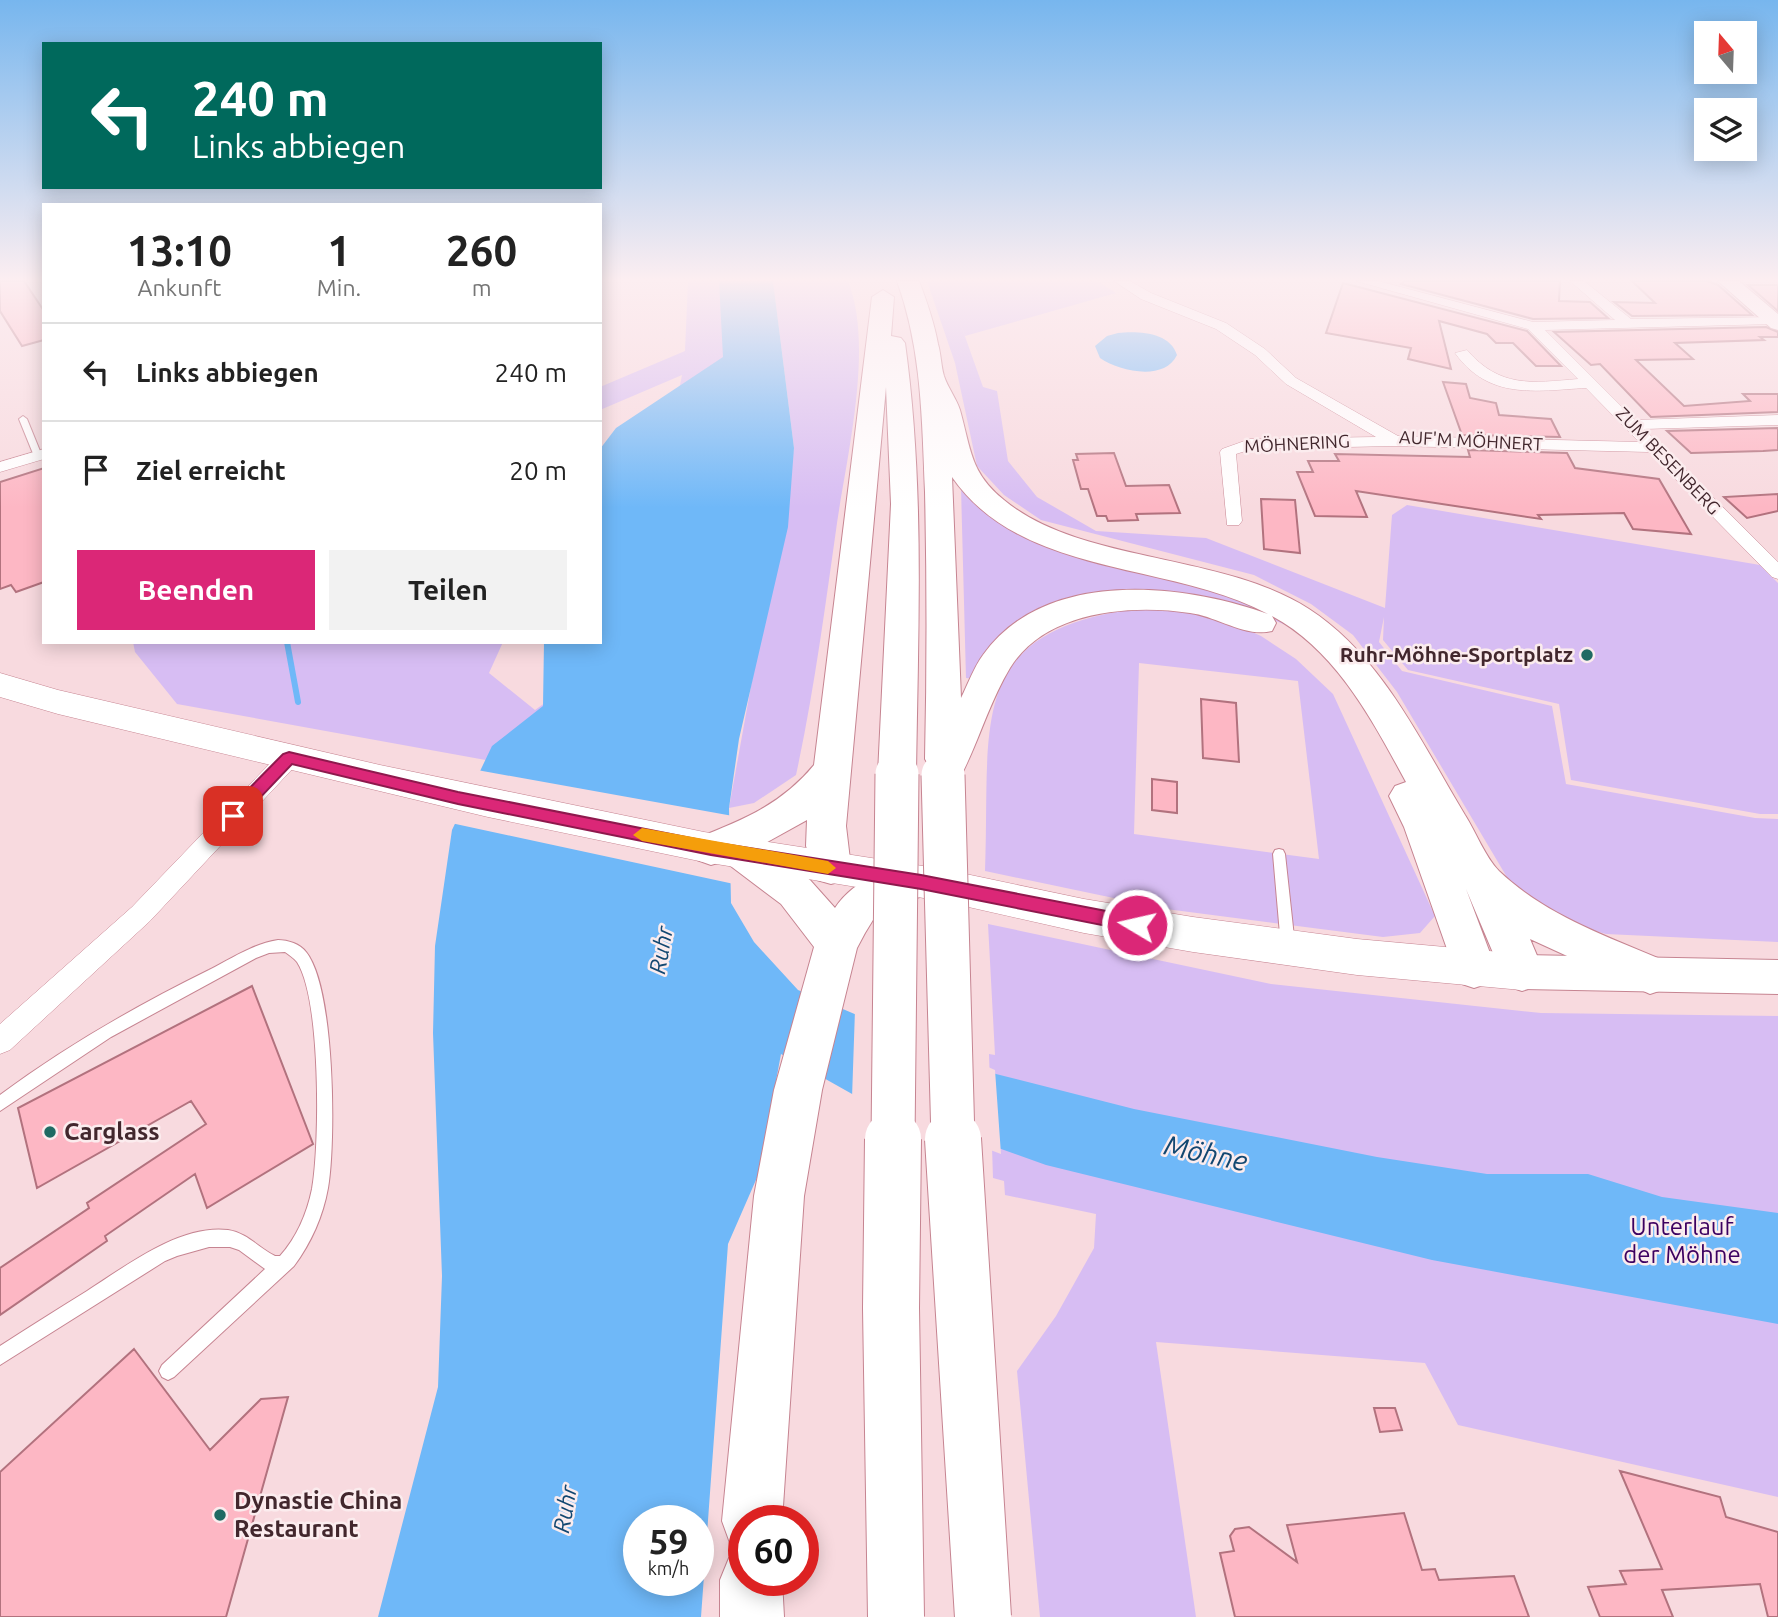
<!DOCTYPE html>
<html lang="de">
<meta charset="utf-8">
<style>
:root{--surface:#fff;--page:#f2f2f2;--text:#222;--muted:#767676;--line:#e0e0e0;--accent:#db2777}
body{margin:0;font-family:Ubuntu,sans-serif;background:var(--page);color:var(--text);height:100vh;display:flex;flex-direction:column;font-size:26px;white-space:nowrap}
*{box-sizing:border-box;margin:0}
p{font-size:23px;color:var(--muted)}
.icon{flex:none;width:38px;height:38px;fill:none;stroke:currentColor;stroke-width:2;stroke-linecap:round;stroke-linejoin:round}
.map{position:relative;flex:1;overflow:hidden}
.details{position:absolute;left:42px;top:203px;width:560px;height:441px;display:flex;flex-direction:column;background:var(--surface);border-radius:0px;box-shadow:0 4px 18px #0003}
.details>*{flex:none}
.guide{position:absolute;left:42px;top:42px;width:560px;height:147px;border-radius:0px;box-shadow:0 4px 18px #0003;background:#00695c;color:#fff;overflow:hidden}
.needle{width:46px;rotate:341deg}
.tools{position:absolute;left:1694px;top:21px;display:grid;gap:14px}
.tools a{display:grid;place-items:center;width:63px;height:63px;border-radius:0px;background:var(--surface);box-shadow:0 4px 18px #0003;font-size:35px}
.speed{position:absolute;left:623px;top:1505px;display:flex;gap:14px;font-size:35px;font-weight:700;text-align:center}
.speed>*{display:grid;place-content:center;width:91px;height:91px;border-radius:50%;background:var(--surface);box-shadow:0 4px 18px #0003;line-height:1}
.speed small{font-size:18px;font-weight:400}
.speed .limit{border:10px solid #d22;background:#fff;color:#111}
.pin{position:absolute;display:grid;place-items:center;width:60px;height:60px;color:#fff;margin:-30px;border-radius:14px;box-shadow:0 4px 10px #0006}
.me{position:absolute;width:77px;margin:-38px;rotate:279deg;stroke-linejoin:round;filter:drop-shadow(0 0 5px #0008)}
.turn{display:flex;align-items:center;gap:24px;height:147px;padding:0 35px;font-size:32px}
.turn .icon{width:91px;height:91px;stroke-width:2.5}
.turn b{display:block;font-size:49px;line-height:60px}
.eta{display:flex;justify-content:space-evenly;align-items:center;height:119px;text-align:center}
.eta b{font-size:42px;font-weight:700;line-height:49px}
.cta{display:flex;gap:14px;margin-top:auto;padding:14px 35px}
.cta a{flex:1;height:80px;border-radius:0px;background:var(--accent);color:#fff;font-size:28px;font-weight:700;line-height:80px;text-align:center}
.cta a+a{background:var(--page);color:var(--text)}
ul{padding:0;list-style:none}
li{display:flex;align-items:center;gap:21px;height:98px;padding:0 35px;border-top:2px solid var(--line)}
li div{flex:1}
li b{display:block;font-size:26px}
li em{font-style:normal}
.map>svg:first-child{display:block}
.green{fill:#d7bdf3;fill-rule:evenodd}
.water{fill:#6fb8f8;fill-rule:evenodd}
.pier{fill:#f8dadf}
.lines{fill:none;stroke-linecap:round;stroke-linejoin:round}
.stream{stroke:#6fb8f8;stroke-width:6}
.building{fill:#fdb7c4;stroke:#b2727e;stroke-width:2}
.lane-casing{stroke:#c68491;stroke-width:2}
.street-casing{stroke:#c68491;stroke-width:1}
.secondary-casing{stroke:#c68491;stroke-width:2}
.primary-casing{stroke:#c68491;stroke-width:1}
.highway-casing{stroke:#c68491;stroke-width:2}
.lane{fill:#fff;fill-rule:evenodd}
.street{fill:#fff;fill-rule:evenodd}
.secondary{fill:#fff;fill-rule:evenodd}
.primary{fill:#fff;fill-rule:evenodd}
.highway{fill:#fff;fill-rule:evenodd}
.highway-bridge-far1-casing{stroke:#c68491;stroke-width:45;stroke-linecap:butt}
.highway-bridge-casing{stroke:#c68491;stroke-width:58;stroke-linecap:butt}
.highway-bridge-far1{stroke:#fff;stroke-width:43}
.highway-bridge{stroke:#fff;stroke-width:56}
.route{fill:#db2777;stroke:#8e194d;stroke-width:2}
.slow{fill:#f59e0b}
.poi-dot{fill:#1f6a63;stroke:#fbecee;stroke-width:2.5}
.labels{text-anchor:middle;stroke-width:5;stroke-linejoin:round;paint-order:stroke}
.far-street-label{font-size:18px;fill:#42272d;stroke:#fbecee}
.poi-label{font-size:21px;font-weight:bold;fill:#42272d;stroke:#fbecee;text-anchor:end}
.water-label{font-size:23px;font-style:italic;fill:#124771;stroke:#fbecee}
.near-poi-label{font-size:24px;font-weight:bold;fill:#42272d;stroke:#fbecee;text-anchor:start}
.near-park-label{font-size:24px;fill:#3c0060;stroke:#fbecee}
.near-water-label{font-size:28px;font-style:italic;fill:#124771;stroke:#fbecee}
</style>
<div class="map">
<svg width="1778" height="1617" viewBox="0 0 1778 1617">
<rect width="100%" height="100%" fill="#f8dadf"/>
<!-- green -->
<path class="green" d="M 688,281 L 725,281 L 727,332 L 708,458 L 640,788 L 177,704 L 135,652 L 133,642 L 503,642 L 489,673 L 535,710 L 585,674 L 600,642 L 666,456 L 682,375 L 600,410 L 600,387 L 685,351 Z
M 773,281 L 848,281 C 874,346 847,455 837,523 C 825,608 814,692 796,775 L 754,803 L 729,808 L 794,448 Z
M 927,281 L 1097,281 L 1116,293 L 965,336 L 957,314 L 983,387 L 997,391 L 1008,461 L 1037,497 L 1096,531 L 1206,538 L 1385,608 L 1392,515 L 1407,505 L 1760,565 L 1778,583 L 1778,814 L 1760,814 L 1571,780 L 1559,704 L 1408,670 L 1383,640 L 1384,617 L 1379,642 L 1402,671 L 1552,706 L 1566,784 L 1755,818 L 1778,819 L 1778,942 L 1606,934 L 1549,918 L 1511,884 L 1397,692 L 1353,635 L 1311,604 L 1254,575 L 1041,520 L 1004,495 L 977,466 L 955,363 Z
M 961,488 L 985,508 L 1251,598 L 1288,626 L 1245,608 L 1099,595 L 974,679 L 966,678 Z
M 1152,607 L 1214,615 L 1261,636 L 1296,659 L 1333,694 L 1435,916 L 1420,933 L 1383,937 L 1166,909 L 985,871 C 991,720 962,626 1152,607 ZM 1139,663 L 1298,681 L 1319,859 L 1134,834 Z
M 988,924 L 1271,984 L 1541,1013 L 1778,1016 L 1778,1497 L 1458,1425 L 1425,1363 L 1156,1342 L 1196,1617 L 1040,1617 L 1017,1371 L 1056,1316 L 1094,1248 L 1096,1214 L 1005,1195 L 1004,1181 L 993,1178 L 989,1054 L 995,1055 Z"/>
<!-- water -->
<path class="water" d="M 719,281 L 773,281 L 794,448 L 788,527 L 739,739 L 729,808 L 731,903 L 754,942 L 798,990 L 996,1074 L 1134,1109 L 1377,1157 L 1487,1174 L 1588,1174 L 1662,1197 L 1778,1213 L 1778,1324 L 1432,1260 L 1046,1165 L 861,1099 L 781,1054 L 759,1173 L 728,1244 L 701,1617 L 378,1617 L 438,1387 L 442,1276 L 433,1033 L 435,946 L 452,830 L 492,746 L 543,706 L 544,642 L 600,642 L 600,449 L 616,428 L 723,357 ZM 639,1521 L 698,1521 L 698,1580 L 639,1580 Z
M 1118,333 C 1138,331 1170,332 1177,355 C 1164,382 1119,371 1100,358 L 1095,346 L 1107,336 Z"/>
<!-- pier -->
<path class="pier" d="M 477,770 L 733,816 L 734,884 L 451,823 Z
M 855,1010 L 995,1070 L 1001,1154 L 852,1098 Z"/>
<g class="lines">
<!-- stream -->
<path class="stream" d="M 287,642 L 298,702"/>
</g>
<!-- building -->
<path class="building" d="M 0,281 L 24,281 L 44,311 L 44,340 L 22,346 L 0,311 Z
M 1404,281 L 1560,281 L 1559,301 L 1590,302 L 1608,318 L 1533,319 L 1401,284 Z
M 1632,281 L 1707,281 L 1718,285 L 1752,315 L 1632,316 L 1614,302 L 1655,303 Z
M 1343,283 L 1527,331 L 1561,366 L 1536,366 L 1513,343 L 1496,343 L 1487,334 L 1439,321 L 1451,369 L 1408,359 L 1411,348 L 1326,333 Z
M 1748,285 L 1778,285 L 1778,311 Z
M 1766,327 L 1778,332 L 1778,337 L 1760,337 L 1764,340 L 1675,343 L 1693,359 L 1636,360 L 1684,406 L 1750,401 L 1743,394 L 1778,394 L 1778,412 L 1651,417 L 1600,364 L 1591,365 L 1554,332 Z
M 1443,382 L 1466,384 L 1470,398 L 1496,403 L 1499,415 L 1551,419 L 1560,437 L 1462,435 Z
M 1778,428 L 1778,450 L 1763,451 L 1691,453 L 1667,431 Z
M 1468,450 L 1567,453 L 1575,468 L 1659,479 L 1691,534 L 1633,529 L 1624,513 L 1538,515 L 1541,519 L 1356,491 L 1367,517 L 1315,516 L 1297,472 L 1313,472 L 1308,461 L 1339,461 L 1335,454 L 1470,457 Z
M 1114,453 L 1126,486 L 1169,485 L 1180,513 L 1136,514 L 1138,520 L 1108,521 L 1106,516 L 1097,516 L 1088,489 L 1081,489 L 1073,460 L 1078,460 L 1076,454 Z
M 44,468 L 44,582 L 16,592 L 11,585 L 0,589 L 0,482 Z
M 1778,494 L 1778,511 L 1747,518 L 1724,497 Z
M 1261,499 L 1295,500 L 1300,553 L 1264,549 Z
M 1201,699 L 1236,703 L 1239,762 L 1203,758 Z
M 1152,779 L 1177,782 L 1177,813 L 1152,810 Z
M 252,986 L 313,1144 L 207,1208 L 195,1174 L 105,1236 L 107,1241 L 0,1315 L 0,1268 L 89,1208 L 87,1203 L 206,1124 L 191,1101 L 37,1188 L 18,1108 Z
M 134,1349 L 210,1450 L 261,1399 L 288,1397 L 226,1617 L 0,1617 L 0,1472 Z
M 1374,1408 L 1395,1408 L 1402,1430 L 1380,1432 Z
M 1620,1471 L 1720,1497 L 1726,1517 L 1778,1532 L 1778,1617 L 1768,1617 L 1760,1584 L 1662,1590 L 1673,1617 L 1600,1617 L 1588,1587 L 1626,1584 L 1620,1571 L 1662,1569 Z
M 1404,1513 L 1422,1570 L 1435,1569 L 1439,1580 L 1514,1576 L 1529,1617 L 1235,1617 L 1220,1553 L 1234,1551 L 1230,1536 L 1235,1529 L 1249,1527 L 1297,1562 L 1287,1525 Z"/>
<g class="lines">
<defs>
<path id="lane" d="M 23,416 L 27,419 L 42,456 L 41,458 L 34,456 L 19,419 Z
M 1279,849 L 1283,850 L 1285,854 L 1295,946 L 1293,950 L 1288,952 L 1283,950 L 1281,946 L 1273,854 L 1275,850 Z
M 278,940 C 288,940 300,944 306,952 C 335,988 336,1142 328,1188 C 323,1216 311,1243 294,1266 L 174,1377 L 168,1380 L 162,1377 L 159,1371 L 162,1365 L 265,1269 L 239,1250 L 230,1247 L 209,1247 L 177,1256 L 165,1261 L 0,1365 L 0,1346 C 29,1327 58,1309 87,1291 C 126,1266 180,1224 228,1230 C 248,1233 258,1248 275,1256 L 280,1256 C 297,1237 307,1213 312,1189 C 320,1144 321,999 297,962 C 294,958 289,955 285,952 L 269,953 L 256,958 L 111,1037 L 0,1111 L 0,1095 C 66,1046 136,1006 209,970 C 232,958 253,944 278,940 Z"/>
<path id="street" d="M 1114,281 L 1130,281 L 1151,293 L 1226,323 L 1265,349 L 1296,378 L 1398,436 L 1639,442 L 1586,388 C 1534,391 1489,400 1455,353 L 1467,350 C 1500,388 1531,383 1578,379 L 1528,329 L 1356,281 L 1378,281 L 1533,322 L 1615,320 L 1570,281 L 1584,281 L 1631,319 L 1778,317 L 1778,323 L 1773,324 L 1545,330 L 1635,420 L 1778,415 L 1778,425 L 1644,429 L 1778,562 L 1778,579 L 1772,577 L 1649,452 L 1395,446 L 1252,449 L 1236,454 L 1242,521 L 1239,525 L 1227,525 L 1220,452 L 1222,449 L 1250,439 L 1376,437 L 1286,384 L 1255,355 L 1216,329 L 1141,299 Z
M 44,449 L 44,459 L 0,472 L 0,462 Z
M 289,750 L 297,752 L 300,758 L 297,764 L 150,921 L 10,1050 L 0,1054 L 0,1024 L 132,907 L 281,752 Z"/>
<path id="secondary" d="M 1718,281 L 1739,281 L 1778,314 L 1778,330 L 1771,328 Z
M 1522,955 L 1778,960 L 1778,994 L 1522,989 L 1509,984 L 1503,972 L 1509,960 Z"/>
<path id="primary" d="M 0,673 L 58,690 L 380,765 L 704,832 L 942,869 L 1084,899 L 1193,917 L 1357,939 L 1522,954 L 1537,959 L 1543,972 L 1537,985 L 1522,990 L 1357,975 L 1193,952 L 1084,933 L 942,901 L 704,862 L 488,817 L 58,714 L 0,697 Z"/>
<path id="highway" d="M 897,281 L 919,281 C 927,302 934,322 938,344 C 941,354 941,366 944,376 C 948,388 956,398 960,410 C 971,449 970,473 1004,500 C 1081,564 1221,552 1309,609 C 1382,656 1422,744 1465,815 C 1476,832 1485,857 1499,871 C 1545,915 1608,937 1665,961 L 1672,975 L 1665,989 L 1650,994 L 1530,939 L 1544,972 L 1537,986 L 1522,991 L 1507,986 L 1466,889 L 1496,969 L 1489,983 L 1474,988 L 1459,983 L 1404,827 L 1389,796 L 1395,786 L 1406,782 C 1372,720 1337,651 1272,616 L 1276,623 L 1272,631 C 1246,638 1216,616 1190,613 C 1130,604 1045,611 1010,668 C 988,704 977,748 956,785 L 943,789 L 930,785 L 924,775 L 929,766 L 925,759 C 927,670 927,581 925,492 C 922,420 922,350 897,281 ZM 952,477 C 1022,578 1169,561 1268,614 C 1182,583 1045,568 983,655 C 974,667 968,684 961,698 Z
M 883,290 L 894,297 L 891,336 L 901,338 L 905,343 C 925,487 918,630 916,774 L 910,784 L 897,788 L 884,784 L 878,774 L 891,504 L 886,387 L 846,826 L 851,868 L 845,880 L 831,884 L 817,880 L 806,846 L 807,820 L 760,846 L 810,880 L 835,908 C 853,880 898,859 930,870 L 936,882 L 930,894 L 899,903 L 876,915 L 865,933 L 857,948 L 822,1090 L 804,1196 L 782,1521 L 744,1521 L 744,1548 L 730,1543 L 722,1521 L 754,1196 L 774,1090 L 814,947 L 781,904 L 724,861 L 711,865 L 697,860 L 691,849 L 697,838 C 743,820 782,804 814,765 L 872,297 Z
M 744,1552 L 744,1580 L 782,1580 L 784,1617 L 720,1617 L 720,1580 L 729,1558 Z"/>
</defs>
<!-- lane casing -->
<use href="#lane" class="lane-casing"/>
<!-- street casing -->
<use href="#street" class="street-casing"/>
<!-- secondary casing -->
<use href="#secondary" class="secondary-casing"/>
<!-- primary casing -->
<use href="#primary" class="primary-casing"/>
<!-- highway casing -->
<use href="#highway" class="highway-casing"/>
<!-- lane -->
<use href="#lane" class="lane"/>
<!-- street -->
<use href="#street" class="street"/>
<!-- secondary -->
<use href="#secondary" class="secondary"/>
<!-- primary -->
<use href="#primary" class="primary"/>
<!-- highway -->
<use href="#highway" class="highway"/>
<defs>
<path id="highway-bridge-far1" d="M 943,775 L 953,1140
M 893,1140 L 897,774"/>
<path id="highway-bridge" d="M 893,1139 L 891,1308 L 896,1617
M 953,1139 L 983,1617"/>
</defs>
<!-- highway-bridge-far1 casing -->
<use href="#highway-bridge-far1" class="highway-bridge-far1-casing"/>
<!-- highway-bridge casing -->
<use href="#highway-bridge" class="highway-bridge-casing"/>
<!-- highway-bridge-far1 -->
<use href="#highway-bridge-far1" class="highway-bridge-far1"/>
<!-- highway-bridge -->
<use href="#highway-bridge" class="highway-bridge"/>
</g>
<!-- sky -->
<linearGradient id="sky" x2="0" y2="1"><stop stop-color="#77b6ee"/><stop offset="0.55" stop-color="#fceef1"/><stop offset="1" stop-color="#fceef1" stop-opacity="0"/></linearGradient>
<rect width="1778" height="508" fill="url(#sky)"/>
<!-- route -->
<path class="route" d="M 289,752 L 458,792 L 711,842 L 921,875 L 1137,917 L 1146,925 L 1137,932 L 921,889 L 711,855 L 458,804 L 292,764 L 239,820 L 227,820 L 227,811 L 283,754 Z"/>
<!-- slow -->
<path class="slow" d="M 642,828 L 828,861 L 836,868 L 828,874 L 642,841 L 633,835 Z"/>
<!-- markers -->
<g class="poi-dot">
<circle cx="1587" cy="655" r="7"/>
<circle cx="50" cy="1132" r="7"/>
<circle cx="220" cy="1515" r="7"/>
</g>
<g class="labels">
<!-- far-street labels -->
<g class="far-street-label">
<text transform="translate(1471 441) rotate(3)" y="6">AUF'M MÖHNERT</text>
<text transform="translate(1297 444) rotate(-3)" y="6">MÖHNERING</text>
<text transform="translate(1668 461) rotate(46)" y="6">ZUM BESENBERG</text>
</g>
<!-- poi labels -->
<g class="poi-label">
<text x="1573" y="662">Ruhr-Möhne-Sportplatz</text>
</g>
<!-- water labels -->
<g class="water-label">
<text transform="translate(661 950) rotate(-80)" y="8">Ruhr</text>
<text transform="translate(565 1509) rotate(-80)" y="8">Ruhr</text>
</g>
<!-- near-poi labels -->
<g class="near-poi-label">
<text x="64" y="1140">Carglass</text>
<text x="234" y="1509">Dynastie China<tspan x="234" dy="28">Restaurant</tspan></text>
</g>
<!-- near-park labels -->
<g class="near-park-label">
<text x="1682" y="1235">Unterlauf<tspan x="1682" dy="28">der Möhne</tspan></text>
</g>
<!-- near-water labels -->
<g class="near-water-label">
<text transform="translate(1206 1153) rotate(12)" y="10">Möhne</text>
</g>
</g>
</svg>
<div class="tools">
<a><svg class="needle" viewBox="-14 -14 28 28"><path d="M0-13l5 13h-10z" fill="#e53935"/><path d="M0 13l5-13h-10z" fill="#767676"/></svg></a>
<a><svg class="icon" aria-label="layers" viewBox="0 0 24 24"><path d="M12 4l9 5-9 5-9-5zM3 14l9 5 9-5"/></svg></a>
</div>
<div class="speed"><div>59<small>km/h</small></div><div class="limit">60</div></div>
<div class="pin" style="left:233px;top:816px;background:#d93025"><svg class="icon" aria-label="arrive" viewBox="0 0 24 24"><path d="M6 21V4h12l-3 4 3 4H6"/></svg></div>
<svg class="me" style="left:1137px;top:925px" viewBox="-20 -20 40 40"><circle r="17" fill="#db2777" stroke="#fff" stroke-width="3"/><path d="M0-11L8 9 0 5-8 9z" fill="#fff"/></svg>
<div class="guide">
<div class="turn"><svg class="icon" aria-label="left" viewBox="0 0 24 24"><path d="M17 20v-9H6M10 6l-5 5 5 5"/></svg><div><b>240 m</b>Links abbiegen</div></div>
</div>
<section class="details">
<div class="eta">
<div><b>13:10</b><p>Ankunft</p></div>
<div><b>1</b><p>Min.</p></div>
<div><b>260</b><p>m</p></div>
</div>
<ul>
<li><svg class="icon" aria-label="left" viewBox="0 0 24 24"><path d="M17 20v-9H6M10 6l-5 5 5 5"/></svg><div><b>Links abbiegen</b></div><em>240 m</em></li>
<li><svg class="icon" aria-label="arrive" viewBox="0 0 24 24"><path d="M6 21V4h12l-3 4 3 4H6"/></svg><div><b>Ziel erreicht</b></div><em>20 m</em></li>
</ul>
<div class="cta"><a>Beenden</a><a>Teilen</a></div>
</section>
</div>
